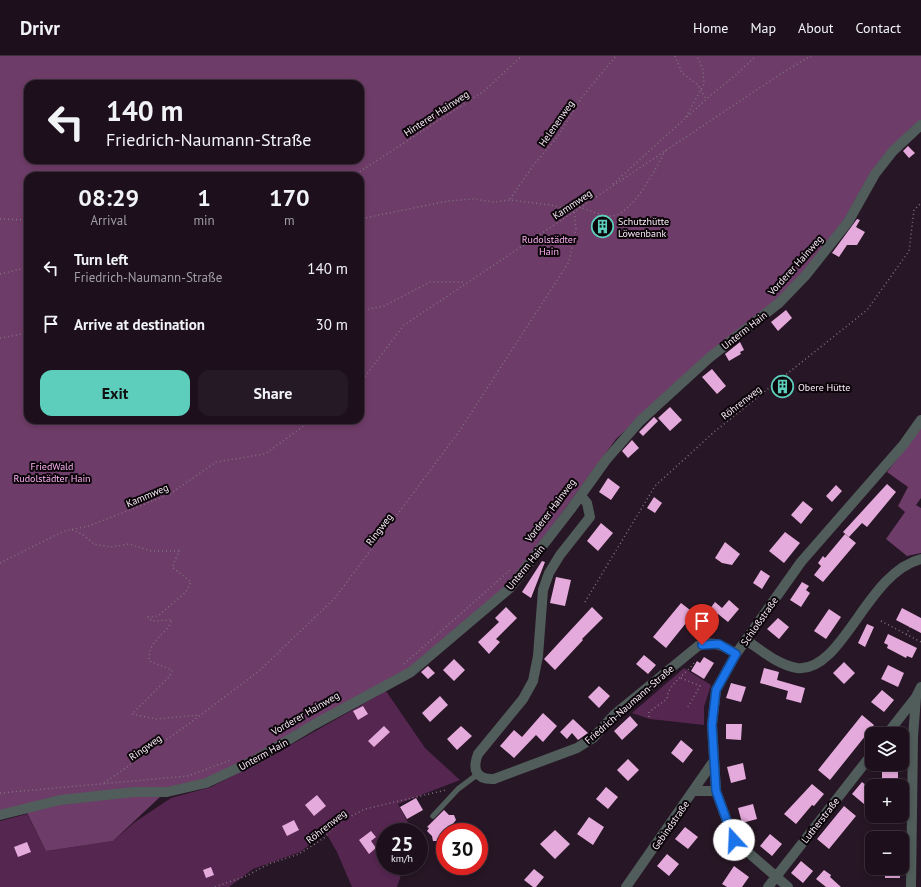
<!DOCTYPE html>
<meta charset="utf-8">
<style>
:root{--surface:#1d101c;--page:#251925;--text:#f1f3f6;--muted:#a09da3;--line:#3b303b;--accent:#5ccebb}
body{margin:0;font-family:"PT Sans",sans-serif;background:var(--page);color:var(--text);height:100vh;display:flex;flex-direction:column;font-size:15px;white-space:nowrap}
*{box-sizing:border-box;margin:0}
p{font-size:13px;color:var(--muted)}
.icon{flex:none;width:22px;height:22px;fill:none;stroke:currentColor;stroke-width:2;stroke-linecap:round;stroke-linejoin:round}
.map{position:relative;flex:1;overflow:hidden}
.details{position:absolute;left:24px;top:116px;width:340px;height:252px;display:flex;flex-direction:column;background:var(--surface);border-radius:12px;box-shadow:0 2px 6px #0003,0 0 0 1px var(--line)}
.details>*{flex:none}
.top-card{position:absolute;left:24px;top:24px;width:340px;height:84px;border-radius:12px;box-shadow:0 2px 6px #0003,0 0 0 1px var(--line);background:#1d101c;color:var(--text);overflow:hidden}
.buttons{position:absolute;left:865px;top:671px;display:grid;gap:8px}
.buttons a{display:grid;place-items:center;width:44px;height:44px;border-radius:8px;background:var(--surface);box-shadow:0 2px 6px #0003,0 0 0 1px var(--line);font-size:20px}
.speed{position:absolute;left:376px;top:767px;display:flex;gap:8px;font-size:20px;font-weight:700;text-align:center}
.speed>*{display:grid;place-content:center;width:52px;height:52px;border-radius:50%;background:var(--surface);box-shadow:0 2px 6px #0003,0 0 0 1px var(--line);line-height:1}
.speed small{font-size:10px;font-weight:400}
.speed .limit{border:6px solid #d22;background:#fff;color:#111}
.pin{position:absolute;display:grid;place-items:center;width:34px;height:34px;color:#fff;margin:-41px -17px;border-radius:50% 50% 50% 0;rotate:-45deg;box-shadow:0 0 4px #0007}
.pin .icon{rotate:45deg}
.me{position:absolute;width:44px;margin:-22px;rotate:340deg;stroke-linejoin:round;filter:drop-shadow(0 0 3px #0008)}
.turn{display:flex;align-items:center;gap:14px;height:84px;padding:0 16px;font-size:18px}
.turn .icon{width:52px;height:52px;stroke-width:2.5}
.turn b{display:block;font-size:28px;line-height:34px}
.eta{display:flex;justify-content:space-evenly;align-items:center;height:68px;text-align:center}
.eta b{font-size:24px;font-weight:600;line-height:28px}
.action{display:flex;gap:8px;margin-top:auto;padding:8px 16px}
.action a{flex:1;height:46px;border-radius:12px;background:var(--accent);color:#111;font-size:16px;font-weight:600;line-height:46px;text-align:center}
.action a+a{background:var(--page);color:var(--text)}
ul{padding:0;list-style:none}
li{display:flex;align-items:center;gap:12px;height:56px;padding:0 16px}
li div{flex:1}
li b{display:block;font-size:15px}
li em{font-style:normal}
header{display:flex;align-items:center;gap:24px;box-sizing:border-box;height:56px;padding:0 20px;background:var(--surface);border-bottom:1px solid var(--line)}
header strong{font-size:19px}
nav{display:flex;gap:22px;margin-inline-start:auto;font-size:14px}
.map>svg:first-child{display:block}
.green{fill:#552650}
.forest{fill:#6e3c68;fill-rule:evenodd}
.building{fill:#e5aadc}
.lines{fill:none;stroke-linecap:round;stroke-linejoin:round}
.path{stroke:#81727f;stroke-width:1.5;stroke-dasharray:1 3;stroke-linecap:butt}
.service{stroke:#505d5a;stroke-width:5.5}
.minor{stroke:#505d5a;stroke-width:10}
.route-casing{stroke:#114b97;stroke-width:10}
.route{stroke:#1a73e8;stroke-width:7}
.labels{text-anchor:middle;stroke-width:4;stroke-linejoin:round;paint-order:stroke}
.street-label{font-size:10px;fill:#f9ecf7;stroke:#0b050a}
.poi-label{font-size:10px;fill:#f9ecf7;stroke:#0b050a;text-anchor:start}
.park-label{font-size:10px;fill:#feb0f3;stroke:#0b050a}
</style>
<header>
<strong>Drivr</strong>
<nav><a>Home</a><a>Map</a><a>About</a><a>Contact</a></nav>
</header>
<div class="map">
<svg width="921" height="831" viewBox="0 0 921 831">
<rect width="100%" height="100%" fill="#271625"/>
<!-- green -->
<path class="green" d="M 684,612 L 711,629 L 704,651 L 704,669 L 650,663 L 632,657 Z
M 386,635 L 425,692 L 460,724 L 398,748 L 413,776 L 385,776 L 385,810 L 404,810 L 397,831 L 352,831 L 337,796 L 326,777 L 300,796 L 253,813 L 229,831 L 0,831 L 0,765 L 27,758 L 46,795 L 113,785 L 135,766 L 171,742 L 211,731 L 266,703 Z"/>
<!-- forest -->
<path class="forest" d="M 0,0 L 921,0 L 921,66 L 885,98 L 868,121 L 841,169 L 818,199 L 782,240 L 653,349 L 616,383 L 523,510 L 498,538 L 404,617 L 232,712 L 161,740 L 113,785 L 46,795 L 24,751 L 0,757 ZM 28,28 L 360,28 L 360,104 L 28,104 ZM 28,120 L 360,120 L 360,364 L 28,364 Z
M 921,372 L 921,442 L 916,449 L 921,452 L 921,497 L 907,500 L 886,483 L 905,456 L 898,450 L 908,431 L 887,416 Z"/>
<!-- building -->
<path class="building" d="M 908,90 L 915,97 L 909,102 L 903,95 Z
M 857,163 L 860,164 L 856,171 L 865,176 L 857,189 L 847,189 L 839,201 L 832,197 Z
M 786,254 L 792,262 L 778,275 L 771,266 Z
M 740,286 L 744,294 L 740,296 L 741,298 L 729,305 L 725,298 Z
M 712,313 L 726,330 L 717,338 L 702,321 Z
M 783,325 L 788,331 L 782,336 L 777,330 Z
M 670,351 L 682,364 L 670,375 L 658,362 Z
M 654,361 L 658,365 L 643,380 L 639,376 Z
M 632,384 L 639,392 L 628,402 L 622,395 Z
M 608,422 L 620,431 L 611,444 L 599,436 Z
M 887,428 L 896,436 L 867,471 L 862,467 L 849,481 L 843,476 Z
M 836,429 L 842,435 L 832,446 L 826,440 Z
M 654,441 L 662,447 L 655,457 L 647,452 Z
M 803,445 L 813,453 L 801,468 L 791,459 Z
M 601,467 L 613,477 L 598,495 L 587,485 Z
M 785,476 L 800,487 L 784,507 L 769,495 Z
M 845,478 L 856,487 L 823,526 L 814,519 L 821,510 L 818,507 L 823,500 L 825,502 Z
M 725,486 L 740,498 L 732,509 L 722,507 L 715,502 Z
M 542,505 L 545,506 L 531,542 L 522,536 Z
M 761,514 L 770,520 L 762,533 L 753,527 Z
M 556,521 L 571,524 L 565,550 L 550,547 Z
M 802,526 L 809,530 L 806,534 L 810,537 L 801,551 L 790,544 Z
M 729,544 L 739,553 L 728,566 L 718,558 L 716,559 L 709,554 L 715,546 L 722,552 Z
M 681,547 L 694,557 L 666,592 L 653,581 Z
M 506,551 L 517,562 L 496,583 L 500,586 L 489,598 L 478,586 L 499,566 L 495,562 Z
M 592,551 L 603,562 L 582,583 L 583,584 L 555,614 L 544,603 Z
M 902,552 L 921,562 L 921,577 L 896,564 Z
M 829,553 L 841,561 L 826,583 L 814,575 Z
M 778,562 L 789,571 L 779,583 L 767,573 Z
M 867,568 L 874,571 L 865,591 L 858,587 Z
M 888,578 L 917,592 L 912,602 L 907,600 L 906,602 L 887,592 L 888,589 L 884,587 Z
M 644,599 L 656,609 L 648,618 L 636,608 Z
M 704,601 L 714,607 L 704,623 L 691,615 L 697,605 L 700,607 Z
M 454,603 L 465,614 L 454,625 L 443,614 Z
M 844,606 L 855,617 L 844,628 L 833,617 Z
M 888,609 L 904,617 L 898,631 L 881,623 Z
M 428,610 L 435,617 L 428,623 L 421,616 Z
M 764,612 L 779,616 L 777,624 L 805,632 L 801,647 L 786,643 L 788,635 L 760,627 Z
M 731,627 L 746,631 L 741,646 L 726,642 Z
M 599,630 L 610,640 L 599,652 L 588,641 Z
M 882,634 L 894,644 L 884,656 L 871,646 Z
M 440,640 L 448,649 L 430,666 L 422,657 Z
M 363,650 L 368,658 L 358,664 L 353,655 Z
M 543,657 L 557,670 L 543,686 L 536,679 L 514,702 L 500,690 L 514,674 L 522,681 Z
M 862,659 L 874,669 L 830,724 L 818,714 Z
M 630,660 L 638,669 L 622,684 L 614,675 Z
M 573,663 L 588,677 L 578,684 L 572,677 L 567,683 L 560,676 Z
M 726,668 L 742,668 L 741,684 L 726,683 Z
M 384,670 L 390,676 L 374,691 L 368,685 Z
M 461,670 L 472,680 L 457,694 L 447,683 Z
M 681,684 L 693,694 L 683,707 L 671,697 Z
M 628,703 L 639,714 L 628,725 L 617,714 Z
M 743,707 L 746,723 L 731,727 L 727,711 Z
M 882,708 L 898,708 L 898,722 L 882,722 Z
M 862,726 L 872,734 L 872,738 L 864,748 L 852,738 Z
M 812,728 L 824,738 L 814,750 L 812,749 L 796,768 L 784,758 Z
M 606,731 L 618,741 L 608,753 L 596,743 Z
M 317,739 L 326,750 L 314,760 L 305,749 Z
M 416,742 L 423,754 L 407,763 L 400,751 Z
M 753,748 L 757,763 L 742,767 L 738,752 Z
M 844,750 L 856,760 L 829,793 L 817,783 Z
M 444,754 L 449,759 L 454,759 L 456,764 L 439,785 L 433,785 L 432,780 L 427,775 L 429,772 L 427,771 Z
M 589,761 L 604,771 L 593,789 L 577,778 Z
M 294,764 L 299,774 L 287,780 L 282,770 Z
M 685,771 L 698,781 L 688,793 L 675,783 Z
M 555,774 L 570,788 L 555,803 L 540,788 Z
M 371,775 L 376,781 L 371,785 L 376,792 L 369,798 L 359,784 Z
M 770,778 L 782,788 L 772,800 L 760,790 Z
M 27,786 L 31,796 L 18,801 L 14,791 Z
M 667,798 L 679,808 L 669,820 L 657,810 Z
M 801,805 L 813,815 L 803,827 L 791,817 Z
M 734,810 L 749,821 L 742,831 L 727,831 L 722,828 Z
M 211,811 L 214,819 L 206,822 L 203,814 Z
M 885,812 L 900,812 L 900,822 L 885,822 Z
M 534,813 L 544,821 L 536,831 L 533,831 L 524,824 Z
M 824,814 L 831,819 L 830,821 L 841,831 L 826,831 L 816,823 Z"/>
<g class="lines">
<!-- path -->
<path class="path" d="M 675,0 L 682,17 L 698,29 L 706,43
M 686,61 L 704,28 L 703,14 L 697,0
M 353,120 L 484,35 L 522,0
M 613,128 L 711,39 L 737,18 L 756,0
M 510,143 L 533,110 L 558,80 L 582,41 L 616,0
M 579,151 C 589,154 600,159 609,160 C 632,162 656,111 666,94
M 0,163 L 28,164
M 0,218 L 25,212 L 28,213
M 360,255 L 384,250 L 430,226 L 465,226
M 0,282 L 28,277
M 360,327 L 404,269 L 782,17 L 811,0
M 72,474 L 82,478 L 94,488 L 111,491 L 129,488 L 151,495 L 179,495 L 172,511 L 191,526 L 186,536 L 158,560 L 148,561 L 152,565 L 172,564 C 166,580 148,583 149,605 L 172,614 L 170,620 L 132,658 L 156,663 L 199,659
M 0,507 L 64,475 L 89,470 L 170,438 L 216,406 L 265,398 L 312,364
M 585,546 L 655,430 L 714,376 L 867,254 L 909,195 L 914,154 L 921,147
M 881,565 L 921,586
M 906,579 L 910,571
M 404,608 L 510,514
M 681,622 L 700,630 L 688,651
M 649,661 L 649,656 L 667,643 C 667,629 686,618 694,607
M 104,727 L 186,670 L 259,615 L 335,542 L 458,377 L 569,206 L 576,173 L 574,155 L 551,149 L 510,144 L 494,146 L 473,143 L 448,145 L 360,163
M 0,737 L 188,720 L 231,704
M 215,831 L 246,820 L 269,808 L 299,798 L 324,782 L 338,767 L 365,753 L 446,734"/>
<!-- service -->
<path class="service" d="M 433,760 L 458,733 L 478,718"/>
<!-- minor -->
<path class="minor" d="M 581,440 L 587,447 L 590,461 L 560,499 L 549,517 L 543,534 L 538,600 L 533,625 L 523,643 L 478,698 C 472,713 476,724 494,723 L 577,692 L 593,682 L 615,658 L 698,590 C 713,584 724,590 736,598
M 746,584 C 761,594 778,609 797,612 C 842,618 867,516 921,503
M 887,678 L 916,641
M 694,735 L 716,735
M 0,759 L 60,744 L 134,736 L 167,736 L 206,727 L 253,705 L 315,668 L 411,616 L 510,532 L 571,453 L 606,404 L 640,365 L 709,302 L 779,247 L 806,219 L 848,166 L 875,118 L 893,95 L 921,69
M 626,831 L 713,706
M 768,831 L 872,698
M 788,831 L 734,784 L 716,735 L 712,669 L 716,634 L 736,598 L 801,506 L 904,388 L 921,364
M 911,831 L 913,681 L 916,641 L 921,631"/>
</g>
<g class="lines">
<defs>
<path id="route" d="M 702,589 L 719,588 L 736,598 L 716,634 L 712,669 L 716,735 L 734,784"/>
</defs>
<!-- route casing -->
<use href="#route" class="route-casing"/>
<!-- route -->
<use href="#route" class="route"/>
</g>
<!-- icons -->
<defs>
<symbol id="building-ring" viewBox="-11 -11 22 22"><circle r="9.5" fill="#0b050a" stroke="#5ccebb" stroke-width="1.5"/><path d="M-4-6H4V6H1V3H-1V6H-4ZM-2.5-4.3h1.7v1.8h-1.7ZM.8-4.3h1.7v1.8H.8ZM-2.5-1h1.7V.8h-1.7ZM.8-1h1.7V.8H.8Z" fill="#5ccebb"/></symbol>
</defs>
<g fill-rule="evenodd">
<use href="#building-ring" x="590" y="158" width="25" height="25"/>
<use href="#building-ring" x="770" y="318" width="25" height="25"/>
</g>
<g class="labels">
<!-- street labels -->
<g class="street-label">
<text transform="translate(436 57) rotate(-33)" y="4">Hinterer Hainweg</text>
<text transform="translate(556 67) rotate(-55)" y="4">Helenenweg</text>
<text transform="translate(572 148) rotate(-34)" y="4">Kammweg</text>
<text transform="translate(795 209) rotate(-48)" y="4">Vorderer Hainweg</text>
<text transform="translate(744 274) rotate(-38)" y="4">Unterm Hain</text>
<text transform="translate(741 346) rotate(-38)" y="4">Röhrenweg</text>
<text transform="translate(147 439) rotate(-23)" y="4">Kammweg</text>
<text transform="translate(550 454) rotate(-53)" y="4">Vorderer Hainweg</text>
<text transform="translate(379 473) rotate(-53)" y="4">Ringweg</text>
<text transform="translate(525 511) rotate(-51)" y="4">Unterm Hain</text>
<text transform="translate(759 565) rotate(-55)" y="4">Schloßstraße</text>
<text transform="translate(629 648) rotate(-41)" y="4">Friedrich-Naumann-Straße</text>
<text transform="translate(305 657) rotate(-30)" y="4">Vorderer Hainweg</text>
<text transform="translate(145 691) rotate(-35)" y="4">Ringweg</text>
<text transform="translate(263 698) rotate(-29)" y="4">Unterm Hain</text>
<text transform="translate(820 764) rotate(-52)" y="4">Lutherstraße</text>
<text transform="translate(670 769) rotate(-55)" y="4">Gebindstraße</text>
<text transform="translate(326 770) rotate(-38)" y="4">Röhrenweg</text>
</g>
<!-- poi labels -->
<g class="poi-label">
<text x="618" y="169">Schutzhütte<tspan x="618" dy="12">Löwenbank</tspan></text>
<text x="798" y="335">Obere Hütte</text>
</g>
<!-- park labels -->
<g class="park-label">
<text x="549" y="187">Rudolstädter<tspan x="549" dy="12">Hain</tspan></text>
<text x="52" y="414">FriedWald<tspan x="52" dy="12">Rudolstädter Hain</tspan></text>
</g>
</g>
</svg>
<div class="buttons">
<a><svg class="icon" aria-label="layers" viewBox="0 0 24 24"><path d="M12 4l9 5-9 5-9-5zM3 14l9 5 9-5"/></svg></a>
<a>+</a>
<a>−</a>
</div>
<div class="speed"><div>25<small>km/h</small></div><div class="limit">30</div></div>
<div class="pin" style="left:702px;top:589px;background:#d93025"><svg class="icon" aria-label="arrive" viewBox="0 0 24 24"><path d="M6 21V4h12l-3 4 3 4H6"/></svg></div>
<svg class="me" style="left:734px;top:784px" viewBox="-20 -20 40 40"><circle r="19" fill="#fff"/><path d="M0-13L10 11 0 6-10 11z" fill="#1a73e8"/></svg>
<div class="top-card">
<div class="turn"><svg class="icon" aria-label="left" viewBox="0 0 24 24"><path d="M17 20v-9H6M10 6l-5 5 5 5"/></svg><div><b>140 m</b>Friedrich-Naumann-Straße</div></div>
</div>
<section class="details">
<div class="eta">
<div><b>08:29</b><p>Arrival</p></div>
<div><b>1</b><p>min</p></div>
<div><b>170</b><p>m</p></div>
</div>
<ul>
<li><svg class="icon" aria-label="left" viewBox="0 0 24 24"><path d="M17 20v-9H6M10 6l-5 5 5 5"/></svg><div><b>Turn left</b><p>Friedrich-Naumann-Straße</p></div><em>140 m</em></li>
<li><svg class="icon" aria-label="arrive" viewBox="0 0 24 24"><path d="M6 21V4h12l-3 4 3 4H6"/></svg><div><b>Arrive at destination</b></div><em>30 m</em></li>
</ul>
<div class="action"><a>Exit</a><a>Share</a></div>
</section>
</div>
